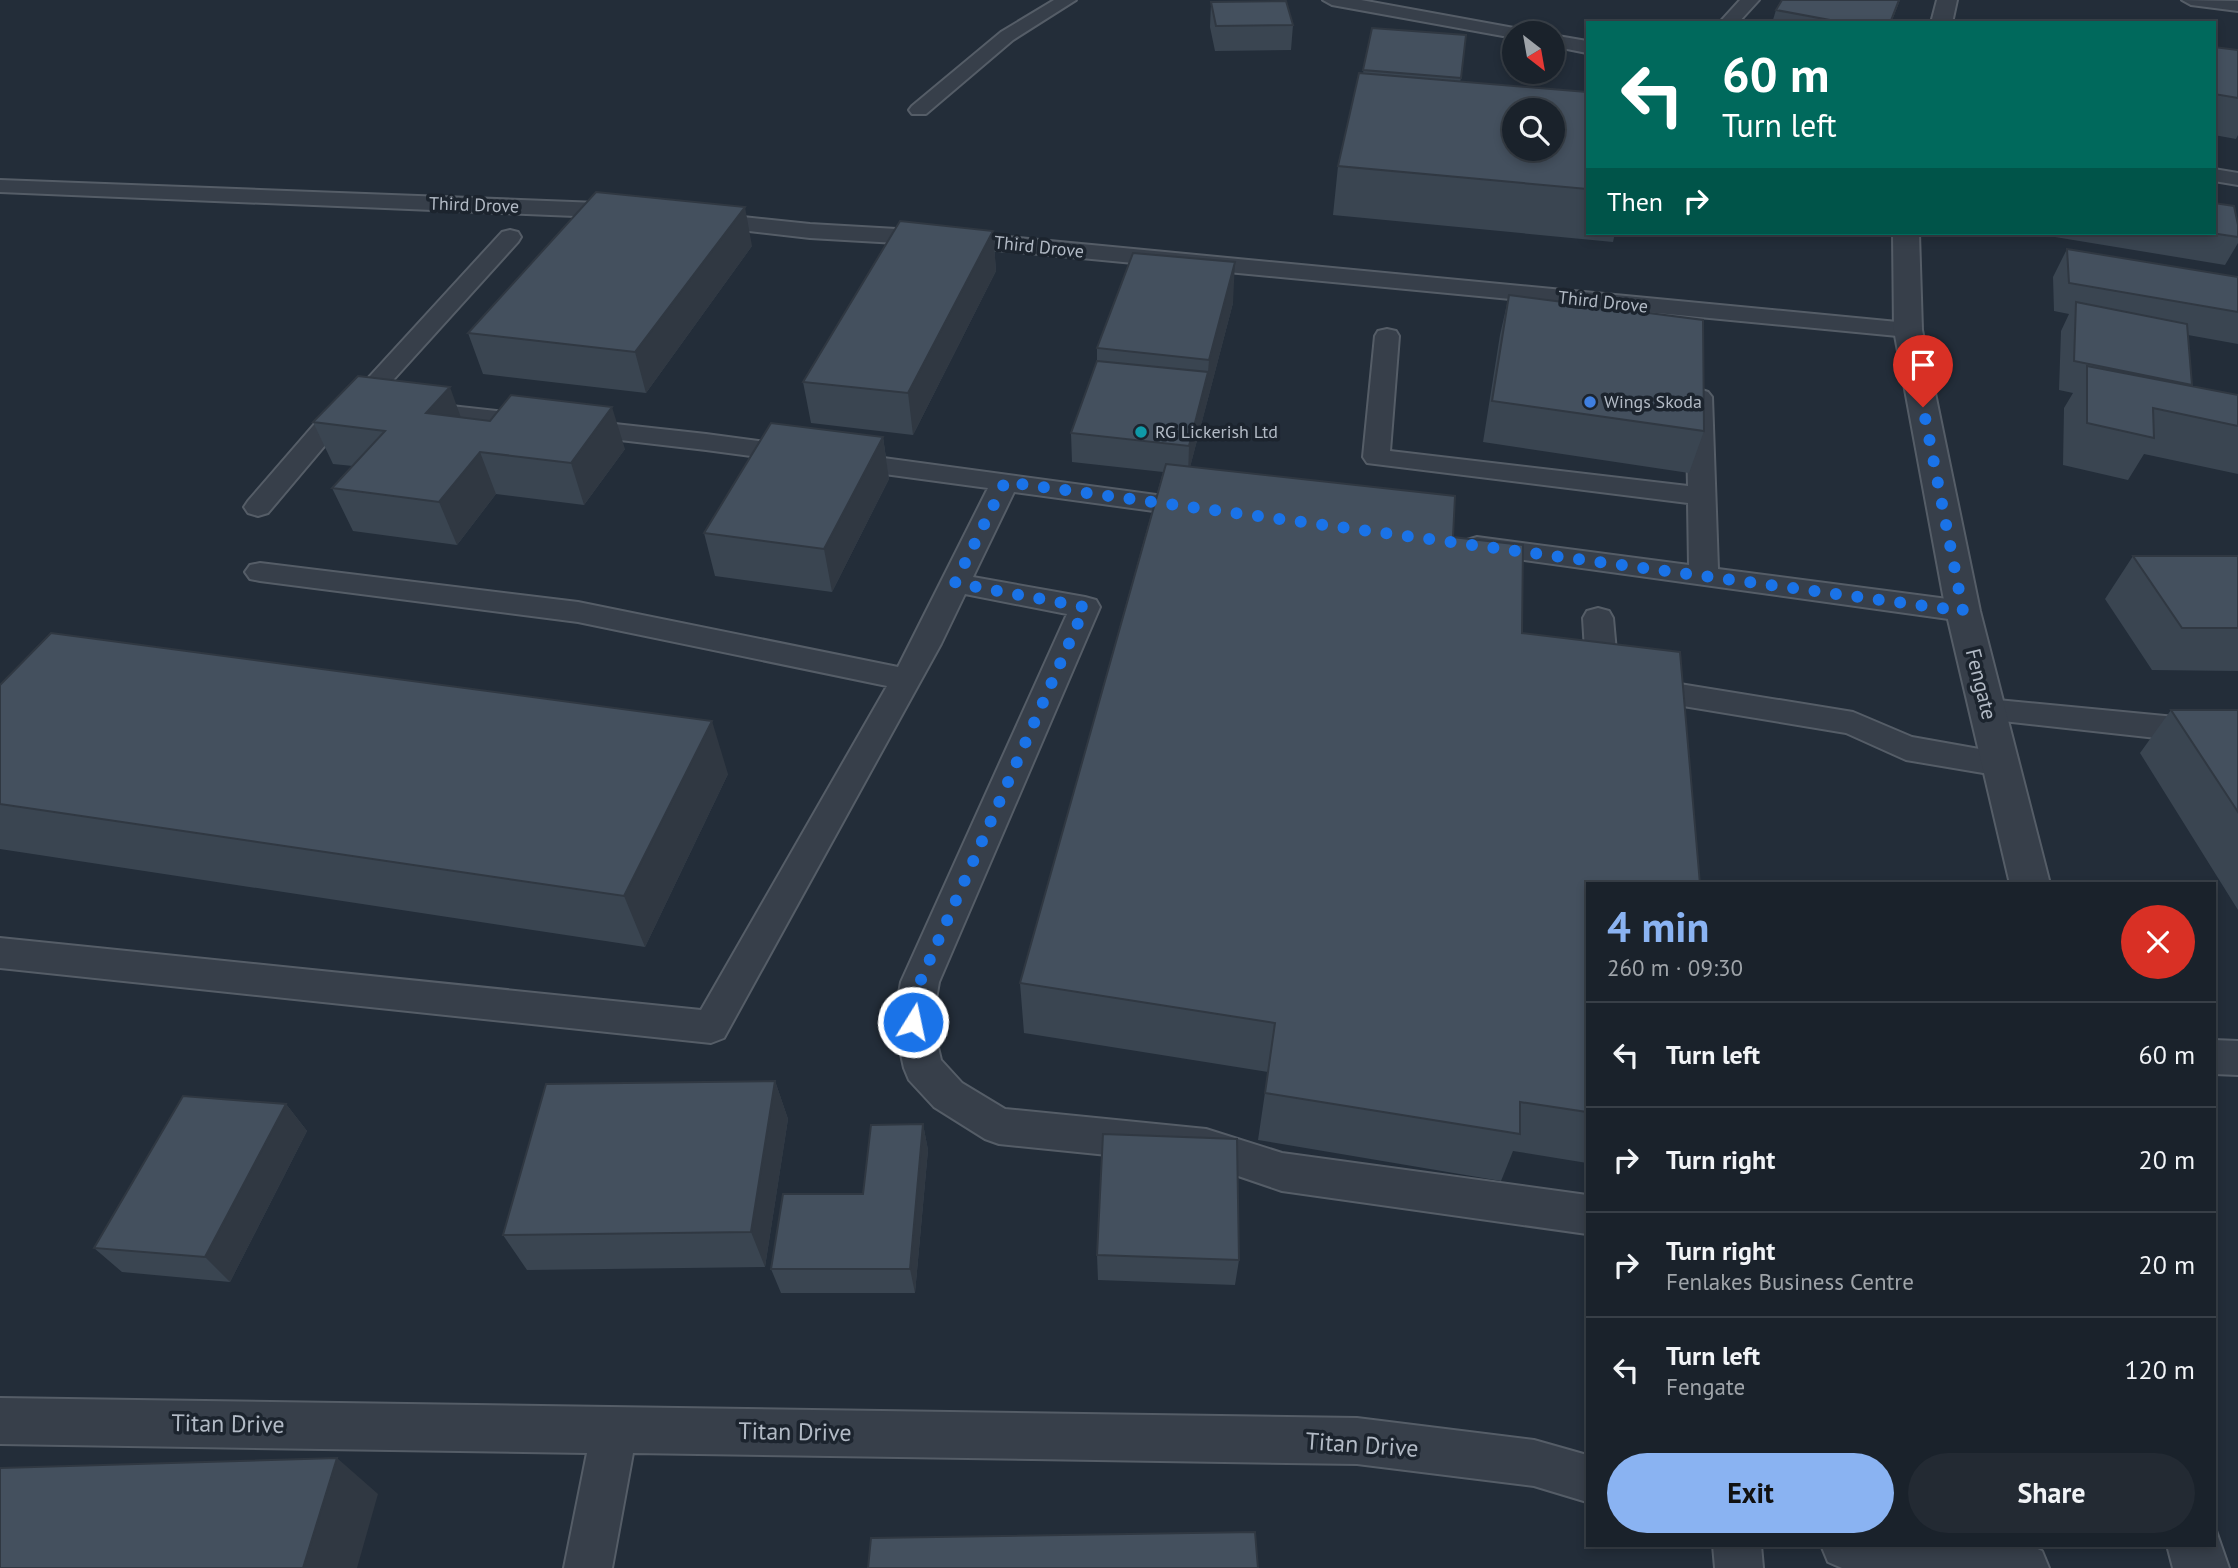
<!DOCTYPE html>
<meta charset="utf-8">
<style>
:root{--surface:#1a222b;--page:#232a33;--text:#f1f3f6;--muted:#9fa4a9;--line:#383f47;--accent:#8ab3f2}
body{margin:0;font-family:"PT Sans",sans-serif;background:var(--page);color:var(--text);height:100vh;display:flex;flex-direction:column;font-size:26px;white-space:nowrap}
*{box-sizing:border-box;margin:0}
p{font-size:23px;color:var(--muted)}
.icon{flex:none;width:38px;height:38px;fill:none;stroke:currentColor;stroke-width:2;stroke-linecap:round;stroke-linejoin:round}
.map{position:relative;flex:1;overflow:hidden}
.side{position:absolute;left:1586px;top:882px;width:630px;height:665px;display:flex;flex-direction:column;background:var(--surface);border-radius:0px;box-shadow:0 4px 10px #0003,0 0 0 2px var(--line)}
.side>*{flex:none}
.guide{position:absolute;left:1586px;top:21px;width:630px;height:214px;border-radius:0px;box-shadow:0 4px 10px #0003,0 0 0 2px var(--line);background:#00695c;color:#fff;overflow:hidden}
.needle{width:46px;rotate:149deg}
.tools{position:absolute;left:1502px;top:21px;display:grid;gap:14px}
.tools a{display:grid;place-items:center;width:63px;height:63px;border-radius:50%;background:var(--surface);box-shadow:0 4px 10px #0003,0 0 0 2px var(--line);font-size:35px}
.pin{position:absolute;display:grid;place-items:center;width:60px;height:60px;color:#fff;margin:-72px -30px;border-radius:50% 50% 50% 0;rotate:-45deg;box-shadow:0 0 7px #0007}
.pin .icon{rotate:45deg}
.me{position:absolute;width:77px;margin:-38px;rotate:10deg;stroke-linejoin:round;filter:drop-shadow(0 0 5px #0008)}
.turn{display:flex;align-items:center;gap:24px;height:147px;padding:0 21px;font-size:32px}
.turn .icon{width:91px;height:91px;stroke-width:2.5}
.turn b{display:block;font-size:49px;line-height:60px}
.then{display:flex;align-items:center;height:66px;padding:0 21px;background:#0003;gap:14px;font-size:26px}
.round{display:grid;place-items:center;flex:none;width:74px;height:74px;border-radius:37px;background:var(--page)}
.summary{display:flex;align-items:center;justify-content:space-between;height:119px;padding:0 21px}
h1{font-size:42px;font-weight:700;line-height:52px;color:var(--accent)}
.primary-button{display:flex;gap:14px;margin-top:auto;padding:14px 21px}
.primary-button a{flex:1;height:80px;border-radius:42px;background:var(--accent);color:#111;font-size:28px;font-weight:700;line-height:80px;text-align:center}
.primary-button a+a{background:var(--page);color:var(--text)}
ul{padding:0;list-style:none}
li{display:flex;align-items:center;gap:21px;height:105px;padding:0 21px;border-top:2px solid var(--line)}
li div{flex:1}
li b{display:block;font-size:26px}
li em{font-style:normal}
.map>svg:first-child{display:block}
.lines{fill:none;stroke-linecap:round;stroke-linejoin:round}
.service-casing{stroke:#555d67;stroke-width:4}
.tertiary-casing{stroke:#555d67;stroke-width:4}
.service{fill:#373f4a;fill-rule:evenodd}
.tertiary{fill:#373f4a;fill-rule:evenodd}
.wall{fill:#3a4551}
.shaded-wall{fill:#303842}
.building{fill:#44505e;stroke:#303842;stroke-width:2;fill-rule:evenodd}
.route{stroke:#1a73e8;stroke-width:12;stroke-dasharray:0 21.6}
.shop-dot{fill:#3f7fe0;stroke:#1c242e;stroke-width:2.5}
.culture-dot{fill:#0f9aa8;stroke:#1c242e;stroke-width:2.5}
.labels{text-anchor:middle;stroke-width:7;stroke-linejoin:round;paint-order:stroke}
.far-street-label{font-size:18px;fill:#b2bac5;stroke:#1c242e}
.far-poi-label{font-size:18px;fill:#b2bac5;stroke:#1c242e;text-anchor:start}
.street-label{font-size:21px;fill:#b2bac5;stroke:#1c242e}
.near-street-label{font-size:24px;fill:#b2bac5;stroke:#1c242e}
</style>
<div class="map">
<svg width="2238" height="1568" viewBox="0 0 2238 1568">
<rect width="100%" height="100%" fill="#232d39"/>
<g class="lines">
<defs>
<path id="service" d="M 1054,0 L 1076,0 L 1013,40 L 926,114 L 912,114 L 909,110 L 912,106 L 1001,32 Z
M 1323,0 L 1361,0 L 1514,28 L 1523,33 L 1514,33 L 1514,38 L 1332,5 Z
M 1740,0 L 1759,0 L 1738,23 L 1719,23 Z
M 2182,0 L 2238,1 L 2238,11 L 2191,5 Z
M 1552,35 L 1587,41 L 1587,53 L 1552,46 Z
M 2214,169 L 2238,173 L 2238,185 L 2214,181 Z
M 0,180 L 624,204 L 632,206 L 635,211 L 632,216 L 624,218 L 0,192 Z
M 705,213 L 810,224 L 966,233 L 1908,323 L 1917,325 L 1920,330 L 1917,335 L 1908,337 L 966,247 L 810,238 L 697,225 L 694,220 L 697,215 Z
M 510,230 L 518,232 L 521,237 L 518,242 L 376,399 L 381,405 L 377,410 L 363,412 L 343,424 L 268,513 L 258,516 L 248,513 L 244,507 L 248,501 L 325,412 L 348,400 L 502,232 Z
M 1387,329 L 1396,331 L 1399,336 L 1390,451 L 1688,486 L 1686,397 L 1690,392 L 1699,389 L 1708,392 L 1712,397 L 1718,569 L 1963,601 L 1974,604 L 1978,611 L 1974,618 L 1963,621 L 1467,552 L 1463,546 L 1467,540 L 1477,537 L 1689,565 L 1688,503 L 1367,463 L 1363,457 L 1375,336 L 1378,331 Z
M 415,402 L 706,434 L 1208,502 L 1212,508 L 1208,514 L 1198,517 L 1014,492 L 973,577 L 1085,597 L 1096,600 L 1100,607 L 939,982 L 932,1022 L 941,1060 L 962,1083 L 1005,1109 L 1206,1129 L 1282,1153 L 1587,1195 L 1587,1234 L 1282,1191 L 1206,1165 L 999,1144 L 985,1139 L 934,1107 L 909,1080 L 904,1068 L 894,1022 L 901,982 L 1067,614 L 965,594 L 941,644 L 724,1038 L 711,1043 L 0,968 L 0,938 L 701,1010 L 887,686 L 578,622 L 260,581 L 250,579 L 245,572 L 250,565 L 260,563 L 578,602 L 898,667 L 988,488 L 706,450 L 406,415 L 402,410 L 406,405 Z
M 1598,608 L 1609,611 L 1613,618 L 1618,674 L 1853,712 L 1912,737 L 2013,755 L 2017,764 L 2013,773 L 2001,776 L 1906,760 L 1846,733 L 1592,691 L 1587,683 L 1583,618 L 1587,611 Z
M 1987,699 L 2238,723 L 2238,747 L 1976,718 L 1971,710 L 1976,702 Z
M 2214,1040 L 2238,1041 L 2238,1075 L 2214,1074 Z
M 0,1398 L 1357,1418 L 1534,1440 L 1587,1455 L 1587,1502 L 1534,1486 L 1357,1464 L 633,1453 L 612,1568 L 564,1568 L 587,1453 L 0,1444 Z
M 1713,1545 L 1761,1545 L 1763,1568 L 1715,1568 Z
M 1821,1545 L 2029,1545 L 2042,1551 L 2049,1568 L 1842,1568 L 1828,1562 Z"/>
<path id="tertiary" d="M 1937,0 L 1957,0 L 1952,23 L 1931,23 Z
M 1893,233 L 1919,233 L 1922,330 L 1980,611 L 2050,884 L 2010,884 L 1946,611 L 1894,330 Z
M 2214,1525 L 2229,1568 L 2173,1568 L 2167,1545 L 2214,1545 Z"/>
</defs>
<!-- service casing -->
<use href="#service" class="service-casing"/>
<!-- tertiary casing -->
<use href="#tertiary" class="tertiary-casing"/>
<!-- service -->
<use href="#service" class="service"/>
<!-- tertiary -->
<use href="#tertiary" class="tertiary"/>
</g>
<!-- wall -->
<path class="wall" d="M 1900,0 L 1891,23 L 1772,23 L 1776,10 Z
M 1211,2 L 1293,25 L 1291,50 L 1215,51 L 1210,27 Z
M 1372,28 L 1461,78 L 1460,82 L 1587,92 L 1587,233 L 1615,233 L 1613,242 L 1333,215 L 1338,166 L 1363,73 Z
M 2214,47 L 2238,50 L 2238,135 L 2236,139 L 2214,135 Z
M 2238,225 L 2238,243 L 2225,265 L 2043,235 L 2043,233 L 2214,233 Z
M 993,231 L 996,271 L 913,435 L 811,423 L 803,382 Z
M 752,246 L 646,393 L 483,374 L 468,333 Z
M 2067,249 L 2238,277 L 2238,344 L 2188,335 L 2191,386 L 2238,395 L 2238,474 L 2144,454 L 2128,480 L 2063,465 L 2064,408 L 2073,393 L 2059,390 L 2061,331 L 2069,314 L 2054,311 L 2053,277 Z
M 1509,295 L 1704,431 L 1689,473 L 1483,442 L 1500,335 Z
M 1233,303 L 1190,467 L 1453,537 L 1522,633 L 1587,884 L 1587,1163 L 1513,1151 L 1501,1181 L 1258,1140 L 1268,1072 L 1024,1033 L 1020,983 L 1163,472 L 1072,462 L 1071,433 L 1097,361 L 1097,348 Z
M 461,417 L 625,449 L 584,505 L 496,494 L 457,545 L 353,531 L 332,488 L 353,466 L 333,464 L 313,422 Z
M 883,437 L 889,479 L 832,592 L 715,576 L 704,533 Z
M 2133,556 L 2238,556 L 2238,671 L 2152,670 L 2105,599 Z
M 0,685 L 728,774 L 645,947 L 0,849 Z
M 2171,710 L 2238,710 L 2238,910 L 2140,753 Z
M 775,1081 L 788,1119 L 765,1267 L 527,1270 L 503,1235 Z
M 286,1104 L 307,1131 L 230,1282 L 122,1272 L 94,1248 Z
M 923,1124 L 928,1150 L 915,1293 L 781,1293 L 771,1269 L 863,1194 Z
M 1097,1255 L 1239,1260 L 1235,1285 L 1098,1280 Z"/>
<!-- shaded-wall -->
<path class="shaded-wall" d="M 745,207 L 752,246 L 646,393 L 635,352 Z
M 993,231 L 996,271 L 913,435 L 908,393 Z
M 1235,262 L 1233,303 L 1188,475 L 1189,446 L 1208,372 L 1209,360 Z
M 450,387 L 465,429 L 426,413 Z
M 612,407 L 625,449 L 584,505 L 571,463 Z
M 883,437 L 889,479 L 832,592 L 824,549 Z
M 480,452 L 496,494 L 457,545 L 439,502 Z
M 712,721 L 728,774 L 645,947 L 624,896 Z
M 775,1081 L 788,1119 L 765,1267 L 751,1232 Z
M 286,1104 L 307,1131 L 230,1282 L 205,1257 Z
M 923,1124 L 928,1150 L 915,1293 L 910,1269 Z
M 337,1458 L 378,1494 L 357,1568 L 303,1568 Z"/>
<!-- building -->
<path class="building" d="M 1782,0 L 1899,0 L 1890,23 L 1846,23 L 1776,10 Z
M 1286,1 L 1293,25 L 1216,26 L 1211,2 Z
M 1372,28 L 1466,35 L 1461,78 L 1363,70 Z
M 2214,47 L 2238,50 L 2238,98 L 2214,94 Z
M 1359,73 L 1587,92 L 1587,189 L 1338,166 ZM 1514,110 L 1552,110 L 1552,149 L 1514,149 Z
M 596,192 L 745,207 L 635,352 L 468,333 Z
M 2214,203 L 2234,206 L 2238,225 L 2238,237 L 2211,233 L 2214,233 Z
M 900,221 L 993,231 L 908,393 L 803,382 Z
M 2067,249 L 2238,277 L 2238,312 L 2069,283 Z
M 1133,253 L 1235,262 L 1209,360 L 1097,348 Z
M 1509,295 L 1703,320 L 1704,431 L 1492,401 Z
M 2076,302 L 2187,324 L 2192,385 L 2074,361 Z
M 1097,361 L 1208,372 L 1189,446 L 1071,433 Z
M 2087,366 L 2238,395 L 2238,426 L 2153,408 L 2154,438 L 2087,423 Z
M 358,376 L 450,387 L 426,413 L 490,421 L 511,395 L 612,407 L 571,463 L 480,452 L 439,502 L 332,488 L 385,431 L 313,422 Z
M 771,423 L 883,437 L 824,549 L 704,533 Z
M 1166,464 L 1455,496 L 1453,537 L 1523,545 L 1522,633 L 1680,652 L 1700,884 L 1587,884 L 1587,1112 L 1520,1102 L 1520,1134 L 1265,1093 L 1275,1023 L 1020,983 Z
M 2133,556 L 2238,556 L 2238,628 L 2182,628 Z
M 51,633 L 712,721 L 624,896 L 0,804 L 0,685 Z
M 2171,710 L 2238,710 L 2238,812 Z
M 775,1081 L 751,1232 L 503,1235 L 546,1084 Z
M 183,1096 L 286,1104 L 205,1257 L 94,1248 Z
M 923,1124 L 910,1269 L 771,1269 L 783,1194 L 863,1194 L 871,1125 Z
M 1103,1134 L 1237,1139 L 1239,1260 L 1097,1255 Z
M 337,1458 L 303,1568 L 0,1568 L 0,1468 Z
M 1255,1532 L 1258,1568 L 868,1568 L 871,1538 Z"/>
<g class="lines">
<!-- route -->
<path class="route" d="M 913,1022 L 920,982 L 1085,607 L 955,583 L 1005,482 L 1963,611 L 1923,407"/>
</g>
<!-- markers -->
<circle class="shop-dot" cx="1590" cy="402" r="7"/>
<circle class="culture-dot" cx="1141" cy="432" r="7"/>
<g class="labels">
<!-- far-street labels -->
<g class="far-street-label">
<text transform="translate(474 205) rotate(2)" y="6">Third Drove</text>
<text transform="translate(1039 247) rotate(6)" y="6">Third Drove</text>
<text transform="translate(1603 302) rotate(6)" y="6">Third Drove</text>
</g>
<!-- far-poi labels -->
<g class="far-poi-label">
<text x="1604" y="408">Wings Skoda</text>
<text x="1155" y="438">RG Lickerish Ltd</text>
</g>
<!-- street labels -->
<g class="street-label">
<text transform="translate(1981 684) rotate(76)" y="7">Fengate</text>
</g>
<!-- near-street labels -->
<g class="near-street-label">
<text transform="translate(228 1424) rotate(1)" y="8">Titan Drive</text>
<text transform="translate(795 1432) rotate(1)" y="8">Titan Drive</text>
<text transform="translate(1362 1445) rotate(4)" y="8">Titan Drive</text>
</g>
</g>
</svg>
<div class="tools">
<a><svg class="needle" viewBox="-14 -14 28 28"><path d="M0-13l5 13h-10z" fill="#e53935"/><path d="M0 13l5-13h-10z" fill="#9fa4a9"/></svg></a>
<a><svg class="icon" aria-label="search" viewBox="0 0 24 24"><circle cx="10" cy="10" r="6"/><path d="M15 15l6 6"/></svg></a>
</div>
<div class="pin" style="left:1923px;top:407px;background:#d93025"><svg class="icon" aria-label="arrive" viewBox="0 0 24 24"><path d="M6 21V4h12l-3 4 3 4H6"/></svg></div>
<svg class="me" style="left:913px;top:1022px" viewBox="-20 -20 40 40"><circle r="17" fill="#1a73e8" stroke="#fff" stroke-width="3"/><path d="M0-11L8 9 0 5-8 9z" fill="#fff"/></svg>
<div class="guide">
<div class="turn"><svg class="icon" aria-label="left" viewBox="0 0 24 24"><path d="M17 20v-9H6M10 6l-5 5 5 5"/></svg><div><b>60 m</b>Turn left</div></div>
<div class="then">Then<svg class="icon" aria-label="right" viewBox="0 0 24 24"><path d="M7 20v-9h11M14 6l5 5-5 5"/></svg></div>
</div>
<section class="side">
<div class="summary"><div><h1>4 min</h1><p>260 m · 09:30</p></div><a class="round" style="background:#d93025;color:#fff"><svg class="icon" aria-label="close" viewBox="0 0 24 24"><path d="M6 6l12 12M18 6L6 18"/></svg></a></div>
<ul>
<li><svg class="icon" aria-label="left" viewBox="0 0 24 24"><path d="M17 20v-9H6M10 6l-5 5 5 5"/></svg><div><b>Turn left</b></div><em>60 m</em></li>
<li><svg class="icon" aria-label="right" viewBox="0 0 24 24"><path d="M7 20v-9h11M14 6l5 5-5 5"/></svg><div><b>Turn right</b></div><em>20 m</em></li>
<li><svg class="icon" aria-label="right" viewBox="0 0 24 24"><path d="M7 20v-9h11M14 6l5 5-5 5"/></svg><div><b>Turn right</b><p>Fenlakes Business Centre</p></div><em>20 m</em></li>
<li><svg class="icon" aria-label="left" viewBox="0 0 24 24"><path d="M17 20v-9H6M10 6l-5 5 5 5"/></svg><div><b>Turn left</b><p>Fengate</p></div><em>120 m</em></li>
</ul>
<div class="primary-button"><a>Exit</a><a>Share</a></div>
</section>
</div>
